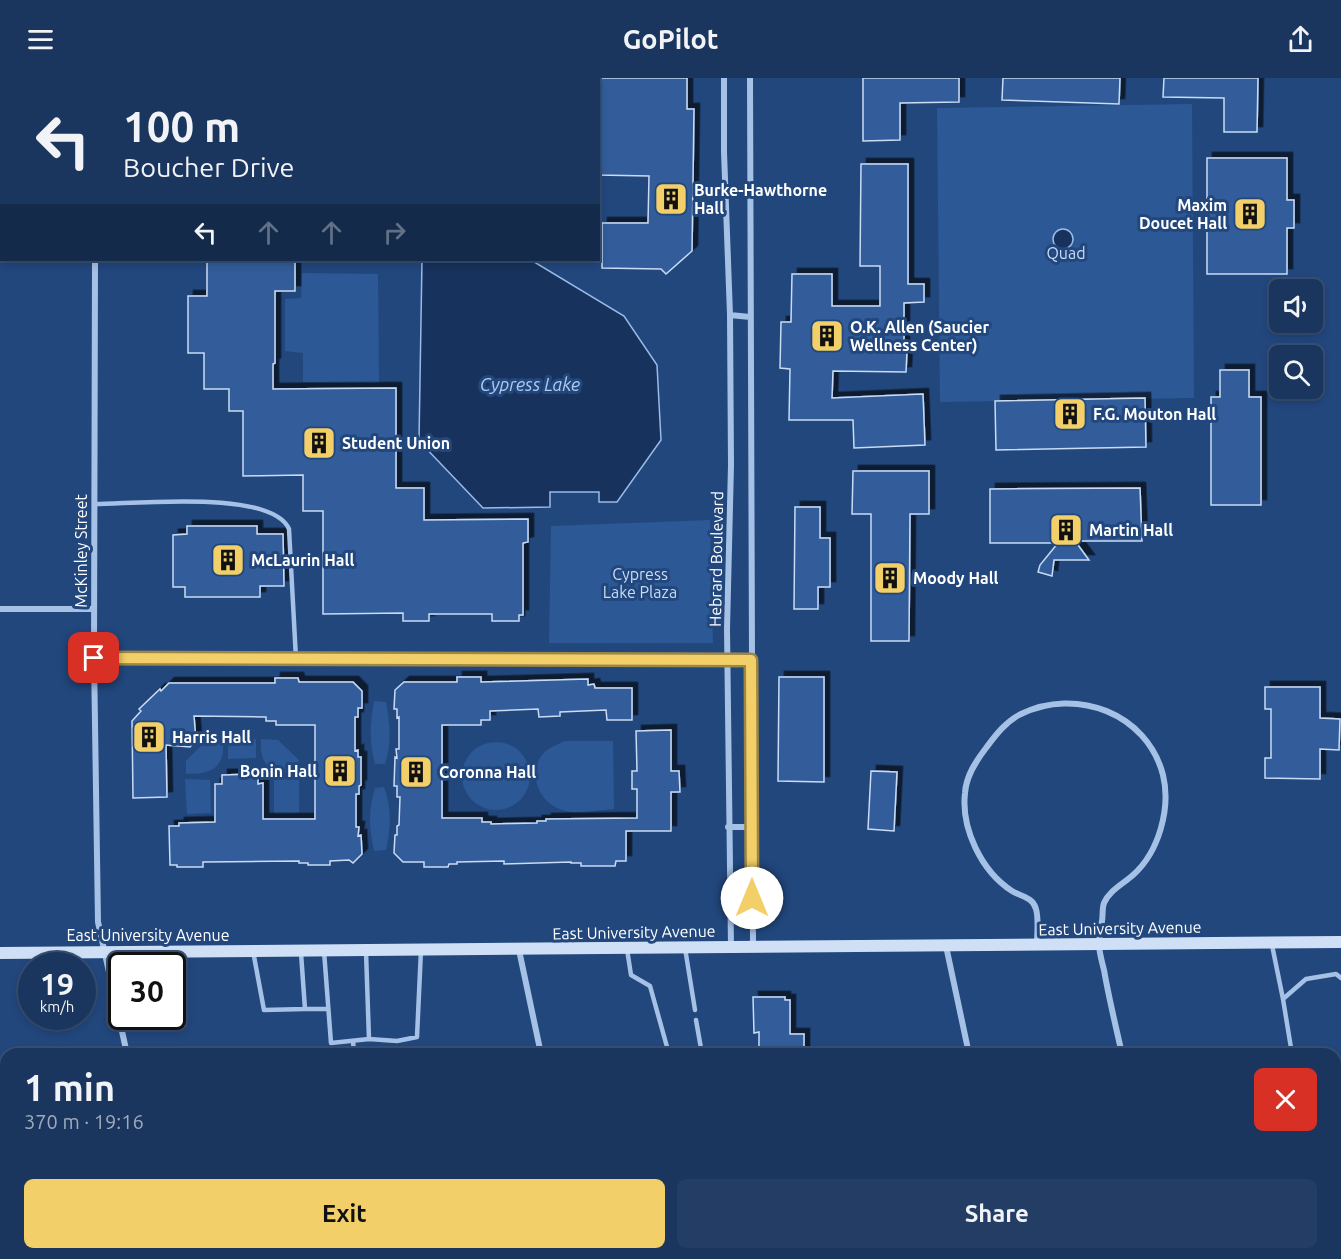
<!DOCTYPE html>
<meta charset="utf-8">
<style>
:root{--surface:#1a355e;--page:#233d64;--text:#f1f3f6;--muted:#9fabbc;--line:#385073;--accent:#f2cf68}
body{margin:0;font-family:Ubuntu,sans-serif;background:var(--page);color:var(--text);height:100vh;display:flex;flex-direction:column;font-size:22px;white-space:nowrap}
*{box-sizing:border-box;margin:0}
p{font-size:20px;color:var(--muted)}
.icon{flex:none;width:33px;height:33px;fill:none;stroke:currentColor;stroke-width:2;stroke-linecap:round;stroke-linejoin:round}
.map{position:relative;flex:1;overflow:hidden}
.sheet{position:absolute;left:0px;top:970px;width:1341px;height:212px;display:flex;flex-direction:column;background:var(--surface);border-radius:18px 18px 0 0;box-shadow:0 3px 9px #0003,0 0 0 2px var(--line)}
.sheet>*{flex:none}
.guide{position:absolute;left:0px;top:0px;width:600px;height:183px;box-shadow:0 3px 9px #0003,0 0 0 2px var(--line);background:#1a355e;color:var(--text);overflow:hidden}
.fabs{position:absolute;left:1269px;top:201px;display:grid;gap:12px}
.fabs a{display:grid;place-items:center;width:54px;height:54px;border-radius:9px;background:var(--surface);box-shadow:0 3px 9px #0003,0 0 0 2px var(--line);font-size:30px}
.speed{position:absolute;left:18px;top:874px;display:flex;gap:12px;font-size:30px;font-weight:700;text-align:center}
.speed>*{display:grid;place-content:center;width:78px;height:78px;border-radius:50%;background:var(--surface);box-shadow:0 3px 9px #0003,0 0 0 2px var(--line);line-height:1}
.speed small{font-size:15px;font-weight:400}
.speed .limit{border:3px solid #111;border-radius:9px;background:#fff;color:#111}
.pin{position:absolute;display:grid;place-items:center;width:51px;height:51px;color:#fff;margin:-26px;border-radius:12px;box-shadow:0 3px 9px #0006}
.me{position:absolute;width:66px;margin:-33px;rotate:0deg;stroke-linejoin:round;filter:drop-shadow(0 0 4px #0008)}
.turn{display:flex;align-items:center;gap:21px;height:126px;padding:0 24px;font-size:27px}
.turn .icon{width:78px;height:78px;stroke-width:2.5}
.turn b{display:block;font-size:42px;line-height:51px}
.lanes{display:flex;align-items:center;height:57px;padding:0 24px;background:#0003;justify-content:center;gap:30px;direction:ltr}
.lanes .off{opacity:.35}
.round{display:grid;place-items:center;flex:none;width:63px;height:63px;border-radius:9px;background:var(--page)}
.summary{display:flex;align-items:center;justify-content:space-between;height:102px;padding:0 24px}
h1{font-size:36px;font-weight:700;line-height:45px}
.button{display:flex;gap:12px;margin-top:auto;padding:12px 24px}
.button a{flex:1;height:69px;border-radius:9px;background:var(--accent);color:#111;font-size:24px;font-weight:700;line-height:69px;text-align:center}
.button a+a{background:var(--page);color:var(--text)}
header{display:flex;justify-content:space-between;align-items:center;height:78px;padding:0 24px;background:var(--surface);font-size:27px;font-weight:700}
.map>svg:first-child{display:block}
.green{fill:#2c5895}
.water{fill:#17325d;stroke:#99bbe7;stroke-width:1.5}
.building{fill:#315d9a;stroke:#c9dbf5;stroke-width:1.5;filter:url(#shadow)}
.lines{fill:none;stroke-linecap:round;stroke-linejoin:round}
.lane{stroke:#a6c1e6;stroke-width:4.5}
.street{stroke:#a6c1e6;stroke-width:6}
.secondary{stroke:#cfdff5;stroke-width:12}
.route-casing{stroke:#9d8744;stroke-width:15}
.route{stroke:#f2cf68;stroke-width:10}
.labels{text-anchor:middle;stroke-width:6;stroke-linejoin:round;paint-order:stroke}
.poi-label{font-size:16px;font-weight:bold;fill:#fff;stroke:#22477d;text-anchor:start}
.park-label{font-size:16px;fill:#c9dbf5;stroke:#22477d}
.street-label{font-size:16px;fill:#fff;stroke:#22477d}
.water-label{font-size:18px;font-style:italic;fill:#b1cbee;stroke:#22477d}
</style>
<header><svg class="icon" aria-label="menu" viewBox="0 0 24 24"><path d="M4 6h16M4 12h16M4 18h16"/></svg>GoPilot<svg class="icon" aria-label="share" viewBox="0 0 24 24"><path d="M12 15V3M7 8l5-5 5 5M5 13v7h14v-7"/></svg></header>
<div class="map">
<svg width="1341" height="1181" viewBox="0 0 1341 1181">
<defs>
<filter id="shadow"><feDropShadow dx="5.5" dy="-5.5" stdDeviation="0" flood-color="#0009"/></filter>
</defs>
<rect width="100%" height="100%" fill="#22477d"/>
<!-- green -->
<path class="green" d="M 1192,26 L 1194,320 L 940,324 L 937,30 Z
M 302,195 L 378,196 L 379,305 L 303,304 L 303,275 L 285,273 L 285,221 L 301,220 Z
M 710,442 L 713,565 L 549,565 L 551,448 Z
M 374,623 L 386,624 C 390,646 392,664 385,686 L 375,686 C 369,664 370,646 374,623 Z
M 208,661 L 223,661 C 225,690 213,696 186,696 L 186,683 Z
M 228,661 L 256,661 L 256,680 L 228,681 Z
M 261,661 L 278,662 L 299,682 L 298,696 C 272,696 259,689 261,661 Z
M 565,663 L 613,663 L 614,731 C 597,732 573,738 557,730 C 538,721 529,697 541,678 C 547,670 556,667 565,663 Z
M462 698a34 34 0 1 1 68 0a34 34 0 1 1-68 0Z
M 185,701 L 210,702 L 211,735 L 187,736 Z
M 274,701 L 299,701 L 299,735 L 274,736 Z
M 384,709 C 392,731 391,749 386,772 L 374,773 C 369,749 368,734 375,710 Z"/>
<!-- water -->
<path class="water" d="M1053 161a10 10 0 1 1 20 0a10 10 0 1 1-20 0Z
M 422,182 L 531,182 L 624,238 L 657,287 L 661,362 L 617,424 L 599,424 L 599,414 L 550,414 L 550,429 L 483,430 L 419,363 Z"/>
<!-- building -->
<path class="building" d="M 598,0 L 687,0 L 687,31 L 694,31 L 692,173 L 666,196 L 661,191 L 602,190 L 602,145 L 648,145 L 649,98 L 598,97 Z
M 863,0 L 959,0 L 959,24 L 900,25 L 900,62 L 863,63 Z
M 1003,0 L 1120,0 L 1119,26 L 1002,22 Z
M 1164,0 L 1258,0 L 1257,54 L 1224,54 L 1224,20 L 1163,19 Z
M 1207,80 L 1287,80 L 1287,122 L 1294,122 L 1294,150 L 1287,150 L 1287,196 L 1207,196 Z
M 861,86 L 908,86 L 908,206 L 924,206 L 924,224 L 904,225 L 904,273 L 907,273 L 906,294 L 833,293 L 832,320 L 923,316 L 925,367 L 854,370 L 853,342 L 789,342 L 790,291 L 780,290 L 781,244 L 791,244 L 792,196 L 832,196 L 832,228 L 880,228 L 880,188 L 860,188 Z
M 207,182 L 295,182 L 295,213 L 275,213 L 275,285 L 273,286 L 273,311 L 396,310 L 396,410 L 424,410 L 424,442 L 528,441 L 528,464 L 523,465 L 523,537 L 519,537 L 519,543 L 492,543 L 492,536 L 429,536 L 429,543 L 403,543 L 403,535 L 323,536 L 323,433 L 303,433 L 303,397 L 243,398 L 243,333 L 229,333 L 229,311 L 204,311 L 204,275 L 188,275 L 188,218 L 207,218 Z
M 1220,292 L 1249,292 L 1249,319 L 1261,319 L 1261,427 L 1211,427 L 1211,319 L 1220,319 Z
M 1145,320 L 1146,369 L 996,372 L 995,323 Z
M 853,393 L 929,393 L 929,436 L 910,436 L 909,563 L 871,563 L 871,436 L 852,436 Z
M 1140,410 L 1142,463 L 1075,463 L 1089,482 L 1054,482 L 1052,498 L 1038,494 L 1040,487 L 1058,465 L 990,465 L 990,411 Z
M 795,429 L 820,429 L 820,460 L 830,460 L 830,509 L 818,509 L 818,531 L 794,531 Z
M 187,448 L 257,448 L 257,456 L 283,456 L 284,508 L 260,508 L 260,519 L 185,519 L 185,509 L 173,509 L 173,457 L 187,456 Z
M 457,599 L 481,599 L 481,604 L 588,601 L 588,607 L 594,606 L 595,610 L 632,610 L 632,642 L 607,642 L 606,632 L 560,634 L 560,638 L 539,639 L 538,631 L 490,633 L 490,642 L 481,642 L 481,647 L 442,647 L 442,740 L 482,740 L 482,744 L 491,744 L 491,746 L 537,745 L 537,743 L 546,743 L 546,741 L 637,740 L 637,711 L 632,711 L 632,693 L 637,693 L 636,653 L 671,652 L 671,693 L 679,693 L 680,714 L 671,714 L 671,753 L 626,753 L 626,783 L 616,783 L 615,788 L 581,788 L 581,785 L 571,785 L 571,784 L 504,786 L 504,783 L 457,784 L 457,786 L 449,786 L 448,789 L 424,789 L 424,784 L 403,784 L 394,775 L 395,757 L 397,757 L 397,748 L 399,747 L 400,719 L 397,719 L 397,708 L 394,708 L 395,679 L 397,680 L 396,671 L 399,671 L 399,639 L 397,640 L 397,631 L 394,631 L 395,612 L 404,604 L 457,604 Z
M 779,599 L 824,599 L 824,704 L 778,703 Z
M 275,600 L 298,600 L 299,604 L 353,604 L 362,613 L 362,630 L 358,630 L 358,639 L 355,639 L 355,673 L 358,672 L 358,679 L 361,679 L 361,707 L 359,708 L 359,716 L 356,716 L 356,749 L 359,749 L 358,758 L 361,757 L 362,776 L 353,785 L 349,782 L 330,783 L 330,787 L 308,787 L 308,785 L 299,785 L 299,783 L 203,784 L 203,789 L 177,789 L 177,787 L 170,787 L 169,748 L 179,748 L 179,745 L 215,744 L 215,706 L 222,706 L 222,697 L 258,696 L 258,706 L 263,705 L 263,741 L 315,741 L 315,647 L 276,647 L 276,643 L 266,643 L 266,639 L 194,638 L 196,662 L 190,669 L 166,667 L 167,719 L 133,720 L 132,643 L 141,633 L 139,631 L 160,611 L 161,613 L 169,605 L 275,605 Z
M 1265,609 L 1320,609 L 1320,640 L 1340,641 L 1339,672 L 1320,671 L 1320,701 L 1265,700 L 1265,680 L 1271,680 L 1271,631 L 1265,631 Z
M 871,693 L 897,694 L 894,753 L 868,751 Z
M 753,919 L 785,919 L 785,922 L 790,922 L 790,956 L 804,956 L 804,976 L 762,976 L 762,972 L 759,972 L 759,954 L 754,955 Z"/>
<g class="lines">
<!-- lane -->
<path class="lane" d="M 95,426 C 134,426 271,411 289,451 L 296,581
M 1272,867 L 1283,921 L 1292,976
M 685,870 L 695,932
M 627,871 L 631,897 L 650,908 L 669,976
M 253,873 L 264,932 L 305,931 L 301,875
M 324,873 L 331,965 L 369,961 L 397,963 L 417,959 L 421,872
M 366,874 L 369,961
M 1283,921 L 1306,901 L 1336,896 L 1341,900
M 305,931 L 328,931
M 696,942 L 702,976
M 353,963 L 354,976
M 1335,989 L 1341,988"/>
<!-- street -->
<path class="street" d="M 724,0 L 724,74 L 730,237 L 731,387 L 727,551 L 731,869
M 750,0 L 753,869
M 95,2 L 95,0
M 95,182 L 94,580 L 98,844 L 127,976
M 730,237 L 750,239
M 0,531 L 94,531
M 94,580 L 751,582
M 728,749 L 752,749
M 1037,867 C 1037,856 1039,841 1036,831 C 1033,819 1020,818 1012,813 C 981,793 961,750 965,715 C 966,698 976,683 986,670 C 995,658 1006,643 1021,636 C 1076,609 1147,635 1163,697 C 1171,730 1159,774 1133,797 C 1123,806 1109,813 1104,825 C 1102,830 1103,838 1102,843 C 1101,850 1099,858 1099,866 C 1099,874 1102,884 1104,892 C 1109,921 1116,949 1122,976
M 946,868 L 969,976
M 519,872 L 541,976
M 0,1116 L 6,1115
M 173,1176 L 174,1181
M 583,1176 L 585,1181
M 1013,1176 L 1014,1181
M 1167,1176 L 1168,1181"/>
<!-- secondary -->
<path class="secondary" d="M 0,875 L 1341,864"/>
</g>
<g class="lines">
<defs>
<path id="route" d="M 94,580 L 751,582 L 752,820"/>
</defs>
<!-- route casing -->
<use href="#route" class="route-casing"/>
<!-- route -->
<use href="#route" class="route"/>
</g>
<!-- icons -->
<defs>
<symbol id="building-square" viewBox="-11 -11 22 22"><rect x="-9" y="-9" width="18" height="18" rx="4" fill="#f2cf68" stroke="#22477d"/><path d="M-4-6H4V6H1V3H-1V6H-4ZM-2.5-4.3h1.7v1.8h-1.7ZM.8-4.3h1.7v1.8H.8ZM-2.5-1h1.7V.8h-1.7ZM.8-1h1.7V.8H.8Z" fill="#111"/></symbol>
</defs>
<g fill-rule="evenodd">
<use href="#building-square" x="652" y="102" width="38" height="38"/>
<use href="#building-square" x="1231" y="117" width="38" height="38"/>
<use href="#building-square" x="808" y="239" width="38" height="38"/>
<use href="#building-square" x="1051" y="317" width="38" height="38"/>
<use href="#building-square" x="300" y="346" width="38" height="38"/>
<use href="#building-square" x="1047" y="433" width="38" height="38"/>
<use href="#building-square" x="209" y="463" width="38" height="38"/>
<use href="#building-square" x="871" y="481" width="38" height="38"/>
<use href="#building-square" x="130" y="640" width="38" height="38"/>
<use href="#building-square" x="321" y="674" width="38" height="38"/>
<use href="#building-square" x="397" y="675" width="38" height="38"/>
</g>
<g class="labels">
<!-- poi labels -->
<g class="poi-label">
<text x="694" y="118">Burke-Hawthorne<tspan x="694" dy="18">Hall</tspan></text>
<text x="1227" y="133" text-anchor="end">Maxim<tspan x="1227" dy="18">Doucet Hall</tspan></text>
<text x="850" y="255">O.K. Allen (Saucier<tspan x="850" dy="18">Wellness Center)</tspan></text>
<text x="1093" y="342">F.G. Mouton Hall</text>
<text x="342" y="371">Student Union</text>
<text x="1089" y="458">Martin Hall</text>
<text x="251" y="488">McLaurin Hall</text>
<text x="913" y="506">Moody Hall</text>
<text x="172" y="665">Harris Hall</text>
<text x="317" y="699" text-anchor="end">Bonin Hall</text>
<text x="439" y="700">Coronna Hall</text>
</g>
<!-- park labels -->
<g class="park-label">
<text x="1066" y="181">Quad</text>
<text x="640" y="502">Cypress<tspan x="640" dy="18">Lake Plaza</tspan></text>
</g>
<!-- street labels -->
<g class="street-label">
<text transform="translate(81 473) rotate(-90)" y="6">McKinley Street</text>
<text transform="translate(716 481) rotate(-89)" y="6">Hebrard Boulevard</text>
<text transform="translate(1120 850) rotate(-1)" y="6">East University Avenue</text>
<text transform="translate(634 854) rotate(-1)" y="6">East University Avenue</text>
<text x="148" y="863">East University Avenue</text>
</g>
<!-- water labels -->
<g class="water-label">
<text x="530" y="313">Cypress Lake</text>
</g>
</g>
</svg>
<div class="fabs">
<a><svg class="icon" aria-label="sound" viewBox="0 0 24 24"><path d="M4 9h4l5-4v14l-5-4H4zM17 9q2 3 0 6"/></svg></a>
<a><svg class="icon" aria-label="search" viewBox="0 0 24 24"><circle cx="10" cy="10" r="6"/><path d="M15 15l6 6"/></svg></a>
</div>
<div class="speed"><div>19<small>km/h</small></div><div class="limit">30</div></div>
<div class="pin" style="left:94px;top:580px;background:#d93025"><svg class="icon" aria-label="arrive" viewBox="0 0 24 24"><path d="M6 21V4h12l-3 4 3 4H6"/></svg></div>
<svg class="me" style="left:752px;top:820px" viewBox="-20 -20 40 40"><circle r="19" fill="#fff"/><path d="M0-13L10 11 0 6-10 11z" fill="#f2cf68"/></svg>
<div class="guide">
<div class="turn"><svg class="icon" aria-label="left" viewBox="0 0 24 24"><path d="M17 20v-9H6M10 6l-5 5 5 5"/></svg><div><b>100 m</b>Boucher Drive</div></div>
<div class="lanes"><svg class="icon" aria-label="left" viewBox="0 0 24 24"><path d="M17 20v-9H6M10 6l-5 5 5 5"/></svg><svg class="icon off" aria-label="ahead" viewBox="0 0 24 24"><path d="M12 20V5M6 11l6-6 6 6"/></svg><svg class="icon off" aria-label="ahead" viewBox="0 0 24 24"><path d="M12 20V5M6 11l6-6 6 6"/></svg><svg class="icon off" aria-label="right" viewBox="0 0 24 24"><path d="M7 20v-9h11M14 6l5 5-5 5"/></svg></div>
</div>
<section class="sheet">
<div class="summary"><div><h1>1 min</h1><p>370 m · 19:16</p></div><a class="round" style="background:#d93025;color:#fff"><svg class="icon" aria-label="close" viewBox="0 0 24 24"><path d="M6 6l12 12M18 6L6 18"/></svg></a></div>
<div class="button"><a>Exit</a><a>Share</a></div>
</section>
</div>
